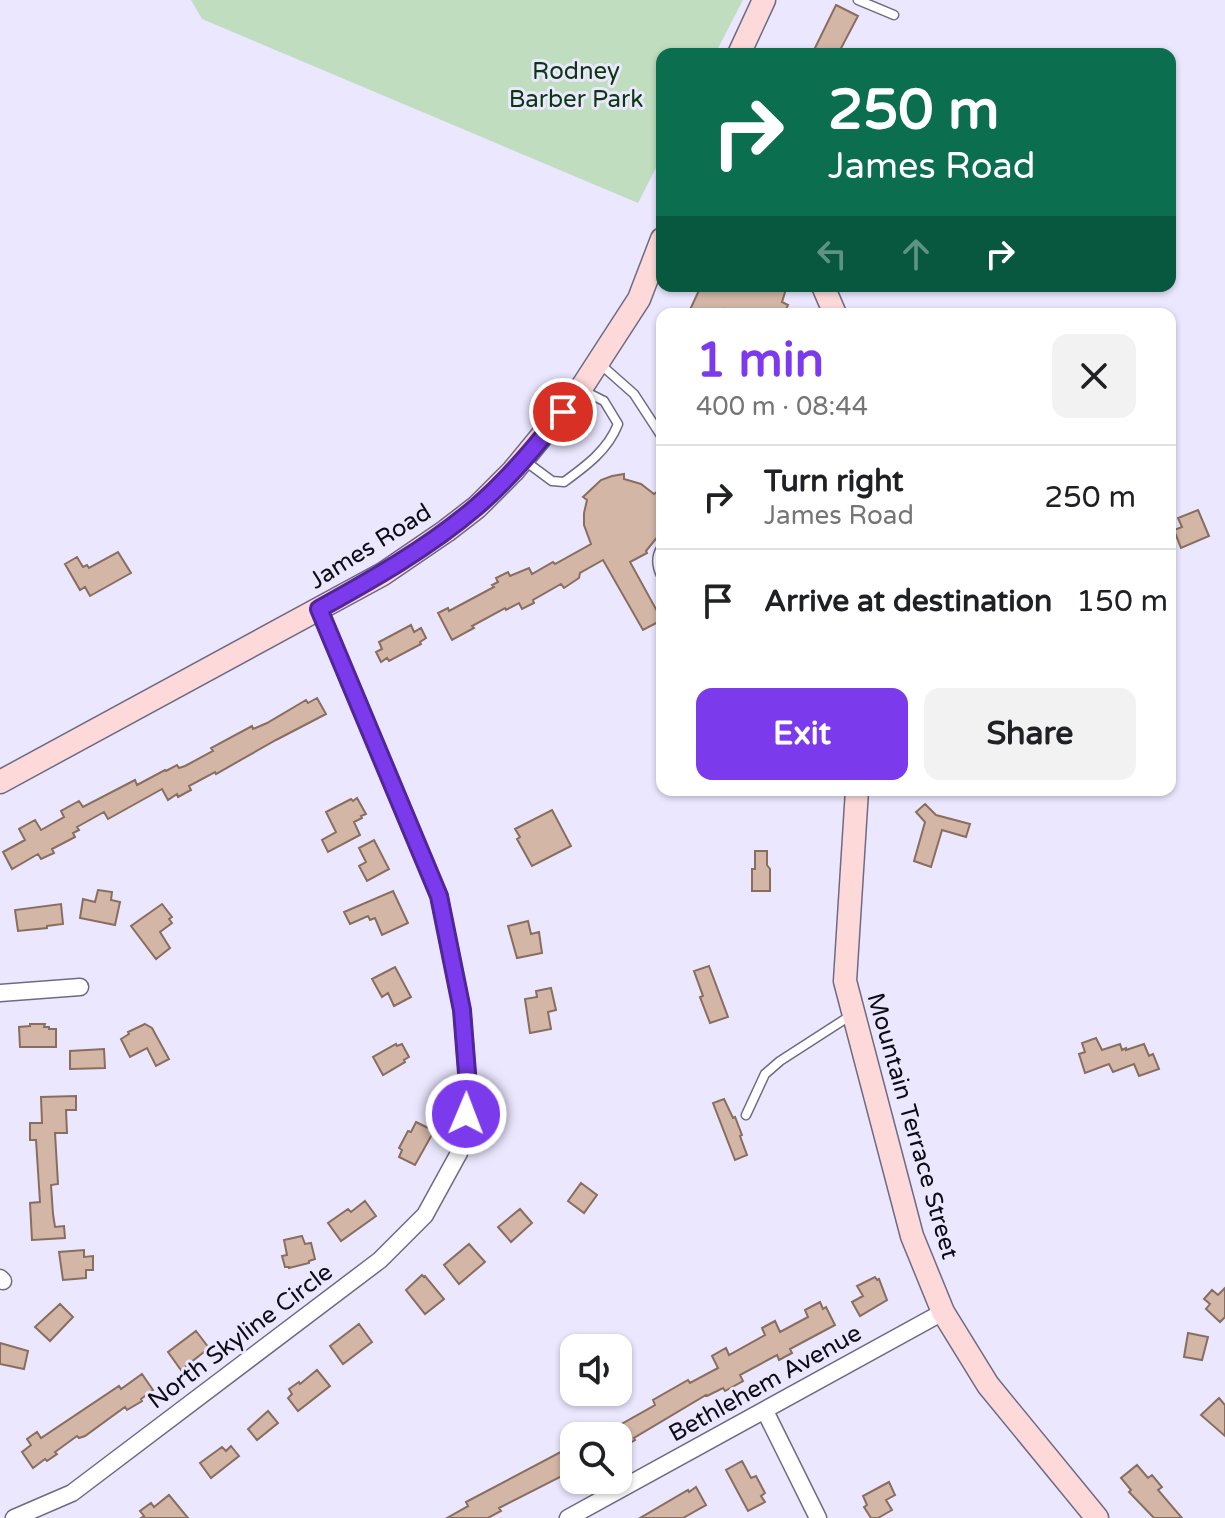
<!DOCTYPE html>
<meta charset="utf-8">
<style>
:root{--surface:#fff;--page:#f2f2f2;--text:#202124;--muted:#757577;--line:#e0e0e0;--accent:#7c3aed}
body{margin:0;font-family:"Varela Round",sans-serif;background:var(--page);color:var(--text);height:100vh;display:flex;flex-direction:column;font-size:30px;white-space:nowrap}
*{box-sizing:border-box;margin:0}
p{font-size:26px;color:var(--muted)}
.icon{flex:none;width:44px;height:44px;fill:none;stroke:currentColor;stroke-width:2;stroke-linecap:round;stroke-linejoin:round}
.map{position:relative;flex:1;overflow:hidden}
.details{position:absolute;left:656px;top:308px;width:520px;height:488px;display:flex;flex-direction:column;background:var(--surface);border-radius:16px;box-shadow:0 2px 6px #0004}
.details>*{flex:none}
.banner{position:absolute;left:656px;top:48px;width:520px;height:244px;border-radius:16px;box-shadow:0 2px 6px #0004;background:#0b6e4f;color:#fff;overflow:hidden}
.controls{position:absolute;left:560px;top:1334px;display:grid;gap:16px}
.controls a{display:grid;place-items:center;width:72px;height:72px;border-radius:16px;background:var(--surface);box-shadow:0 2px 6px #0004;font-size:40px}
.pin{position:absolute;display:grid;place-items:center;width:68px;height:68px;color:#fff;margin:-34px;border:4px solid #fff;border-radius:50%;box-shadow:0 2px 8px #0007}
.me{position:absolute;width:88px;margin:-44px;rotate:1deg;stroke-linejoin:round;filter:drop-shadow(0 0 6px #0008)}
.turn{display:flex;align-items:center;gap:28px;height:168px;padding:0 40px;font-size:36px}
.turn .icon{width:104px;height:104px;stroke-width:2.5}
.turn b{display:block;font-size:56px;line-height:68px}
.lanes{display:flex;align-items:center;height:76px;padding:0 40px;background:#0003;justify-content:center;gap:40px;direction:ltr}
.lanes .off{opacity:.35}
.round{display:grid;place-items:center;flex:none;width:84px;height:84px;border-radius:16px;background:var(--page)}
.overview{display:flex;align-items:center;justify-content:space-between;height:136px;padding:0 40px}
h1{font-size:48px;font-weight:700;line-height:60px;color:var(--accent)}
.cta{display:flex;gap:16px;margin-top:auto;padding:16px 40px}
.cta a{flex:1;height:92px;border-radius:16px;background:var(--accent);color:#fff;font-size:32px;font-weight:700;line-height:92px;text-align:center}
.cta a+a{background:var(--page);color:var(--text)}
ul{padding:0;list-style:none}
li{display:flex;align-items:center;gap:24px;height:104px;padding:0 40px;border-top:2px solid var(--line)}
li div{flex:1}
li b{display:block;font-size:30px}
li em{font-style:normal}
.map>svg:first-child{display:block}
.green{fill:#c0debf}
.building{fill:#d3b6a6;stroke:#886e5f;stroke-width:2}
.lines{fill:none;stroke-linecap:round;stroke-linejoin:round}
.lane-casing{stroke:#6f6a84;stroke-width:11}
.street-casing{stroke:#6f6a84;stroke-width:19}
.secondary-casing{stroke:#6f6a84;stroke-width:25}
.lane{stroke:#fff;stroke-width:8}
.street{stroke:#fff;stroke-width:16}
.secondary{stroke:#fed9da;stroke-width:22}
.route-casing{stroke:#51269a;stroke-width:20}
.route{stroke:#7c3aed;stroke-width:14}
.labels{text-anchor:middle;stroke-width:6;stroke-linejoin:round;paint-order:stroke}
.park-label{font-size:24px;fill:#0a390d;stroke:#ebe7ff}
.street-label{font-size:24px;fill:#0d0b14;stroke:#ebe7ff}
</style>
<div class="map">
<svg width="1225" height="1518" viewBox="0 0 1225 1518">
<rect width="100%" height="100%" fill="#ebe7ff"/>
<!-- green -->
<path class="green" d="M 191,0 L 743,0 L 715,54 L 662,54 L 662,156 L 638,203 L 202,19 Z"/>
<!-- building -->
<path class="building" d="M 836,5 L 858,16 L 838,54 L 812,54 Z
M 701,286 L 787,286 L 782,302 L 788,305 L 784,314 L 735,314 L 725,309 L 723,314 L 688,314 Z
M 624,474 L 624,479 L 641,484 L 654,494 L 662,488 L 662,526 L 659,535 L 646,551 L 647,553 L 630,562 L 662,620 L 643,630 L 603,560 L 580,573 L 579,578 L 564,588 L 561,584 L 533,600 L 534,603 L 522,609 L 519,603 L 506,610 L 505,608 L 472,626 L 474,628 L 452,640 L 438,613 L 448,608 L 449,611 L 494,587 L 492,585 L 498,582 L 496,578 L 508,572 L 510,576 L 529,568 L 532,574 L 553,562 L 555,564 L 591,544 L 584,525 L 584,513 L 587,500 L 583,497 L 601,480 L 612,476 Z
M 1198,510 L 1209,536 L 1181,548 L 1174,530 L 1182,527 L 1178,518 Z
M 118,552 L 131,573 L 90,596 L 85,587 L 80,590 L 65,564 L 77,557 L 83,567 L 87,565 L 89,568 Z
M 411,625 L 414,632 L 421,628 L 426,638 L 420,642 L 421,644 L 389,661 L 387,658 L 381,662 L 376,652 L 382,649 L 379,642 Z
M 317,698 L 326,714 L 276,740 L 216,774 L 215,772 L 189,786 L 191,790 L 178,797 L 177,794 L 168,800 L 162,789 L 108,819 L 104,812 L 77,827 L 79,830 L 73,833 L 75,837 L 52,849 L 54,853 L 41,859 L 38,854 L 12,869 L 3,852 L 25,840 L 19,829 L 35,820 L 41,830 L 64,817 L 61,811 L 79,801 L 83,807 L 135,780 L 137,785 L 165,770 L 166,771 L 177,765 L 179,768 L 185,766 L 213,751 L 211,748 L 252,726 L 253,729 L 267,723 L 306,700 L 308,703 Z
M 357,798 L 366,814 L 361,816 L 362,818 L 354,822 L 360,835 L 328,852 L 322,840 L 336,832 L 326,812 L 351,799 L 353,801 Z
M 925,804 L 936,815 L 970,824 L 966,837 L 942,830 L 931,867 L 914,861 L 925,822 L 916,812 Z
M 552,810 L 571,846 L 532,866 L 517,839 L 520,837 L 515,829 Z
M 374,840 L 389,869 L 367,881 L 359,866 L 366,862 L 359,848 Z
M 755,851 L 767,851 L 767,865 L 770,869 L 770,891 L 752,891 L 752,869 L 755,869 Z
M 98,890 L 112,892 L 111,900 L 120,902 L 115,925 L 80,918 L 83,899 L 95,902 Z
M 393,891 L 408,923 L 382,935 L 375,918 L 370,920 L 368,916 L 350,924 L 344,912 Z
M 61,904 L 63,924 L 47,926 L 47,928 L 18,931 L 15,910 Z
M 162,904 L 172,917 L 169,919 L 172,923 L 160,932 L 170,948 L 156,959 L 131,926 Z
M 528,921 L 531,934 L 539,932 L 542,953 L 517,958 L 508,926 Z
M 709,966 L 728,1017 L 710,1023 L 700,997 L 703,996 L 694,971 Z
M 395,967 L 411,997 L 394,1006 L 388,993 L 382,997 L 372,979 Z
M 551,988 L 556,1010 L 548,1012 L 551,1029 L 530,1033 L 525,999 L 537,997 L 536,991 Z
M 30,1024 L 45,1024 L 44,1027 L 49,1027 L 49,1029 L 56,1029 L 56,1047 L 20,1047 L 19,1027 L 30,1026 Z
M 145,1024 L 152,1028 L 169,1059 L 156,1066 L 147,1048 L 130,1057 L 121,1039 L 129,1034 L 128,1032 Z
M 1096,1038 L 1102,1050 L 1120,1044 L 1122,1050 L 1126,1048 L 1126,1050 L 1144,1044 L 1149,1056 L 1153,1054 L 1159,1069 L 1139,1076 L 1134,1064 L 1113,1072 L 1109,1064 L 1085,1073 L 1079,1054 L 1085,1052 L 1082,1043 Z
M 396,1044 L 397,1046 L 402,1044 L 409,1057 L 404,1060 L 405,1062 L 383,1075 L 373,1057 Z
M 104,1049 L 105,1068 L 70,1069 L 70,1051 Z
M 76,1096 L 76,1110 L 66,1110 L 67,1133 L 55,1133 L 58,1184 L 51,1185 L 53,1214 L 55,1227 L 64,1226 L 65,1238 L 32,1240 L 30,1203 L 40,1202 L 36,1140 L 30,1140 L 30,1123 L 42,1123 L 41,1097 Z
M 724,1099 L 733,1118 L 735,1117 L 742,1135 L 740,1136 L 747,1155 L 735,1160 L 713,1103 Z
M 416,1122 L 434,1131 L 415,1165 L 399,1157 L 402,1150 L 399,1148 L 408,1131 L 411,1132 Z
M 581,1183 L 597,1195 L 584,1213 L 568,1201 Z
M 365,1201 L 376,1216 L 341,1241 L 328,1223 L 348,1209 L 351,1212 Z
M 520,1209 L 532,1223 L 511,1242 L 498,1227 Z
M 302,1236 L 305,1244 L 311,1243 L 315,1259 L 309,1261 L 309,1263 L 289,1268 L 289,1267 L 285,1267 L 282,1256 L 287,1255 L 284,1240 Z
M 469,1244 L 485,1262 L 459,1284 L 444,1265 Z
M 84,1250 L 84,1257 L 93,1256 L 93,1270 L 86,1270 L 86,1278 L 63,1280 L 59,1252 Z
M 422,1275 L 424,1277 L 425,1276 L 444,1299 L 425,1314 L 406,1290 Z
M 875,1277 L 877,1280 L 879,1279 L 887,1300 L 860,1316 L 852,1302 L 863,1296 L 857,1286 Z
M 1225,1288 L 1225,1317 L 1220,1322 L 1206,1309 L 1210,1304 L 1204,1299 L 1212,1290 L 1218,1295 Z
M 820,1302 L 823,1309 L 826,1307 L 835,1325 L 790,1349 L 792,1353 L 779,1360 L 777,1355 L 740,1375 L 743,1381 L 725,1391 L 723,1388 L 707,1396 L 706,1395 L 634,1438 L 635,1440 L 623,1447 L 622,1444 L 619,1446 L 618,1436 L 614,1436 L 611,1430 L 655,1405 L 653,1400 L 688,1380 L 690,1383 L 718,1368 L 712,1356 L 726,1348 L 729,1355 L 765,1335 L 762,1328 L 775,1321 L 780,1332 L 808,1317 L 805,1310 Z
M 60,1304 L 73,1317 L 50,1341 L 35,1327 Z
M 359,1324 L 372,1342 L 343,1364 L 330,1346 Z
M 196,1331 L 209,1348 L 181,1370 L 168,1352 Z
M 1188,1333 L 1208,1337 L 1202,1360 L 1184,1357 Z
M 0,1343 L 28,1351 L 24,1369 L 0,1364 Z
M 317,1370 L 330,1386 L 298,1411 L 288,1398 L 292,1394 L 289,1389 L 299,1382 L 300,1384 Z
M 142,1374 L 153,1390 L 141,1399 L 142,1401 L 127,1410 L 125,1407 L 85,1436 L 79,1438 L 77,1436 L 55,1452 L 57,1454 L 47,1461 L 45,1459 L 33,1468 L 22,1452 L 31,1445 L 27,1439 L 37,1432 L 41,1438 L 119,1386 L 121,1389 Z
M 1219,1398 L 1225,1405 L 1225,1436 L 1201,1415 Z
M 268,1411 L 278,1423 L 257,1440 L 248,1429 Z
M 574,1445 L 574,1470 L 499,1508 L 501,1511 L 488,1518 L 447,1518 L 468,1506 L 466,1502 Z
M 231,1446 L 239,1456 L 211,1478 L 200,1463 L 222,1447 L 226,1451 Z
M 742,1461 L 751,1478 L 756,1476 L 765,1493 L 761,1496 L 765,1502 L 748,1511 L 726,1470 Z
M 1137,1465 L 1148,1478 L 1152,1475 L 1162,1487 L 1158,1490 L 1182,1518 L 1154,1518 L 1129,1492 L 1131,1490 L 1121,1478 Z
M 889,1482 L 895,1495 L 886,1500 L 892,1510 L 878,1518 L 871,1518 L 864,1507 L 867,1505 L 863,1496 Z
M 696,1487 L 706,1505 L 683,1518 L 640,1518 L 688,1490 L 689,1492 Z
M 169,1495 L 188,1518 L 141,1518 L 144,1516 L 140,1511 L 151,1503 L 154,1507 Z"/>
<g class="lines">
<defs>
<path id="lane" d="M 858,0 L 894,15
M 599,363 L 634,394 L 662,437
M 525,461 L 552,481 L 564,482 C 586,466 608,450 618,424 L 604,401 L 582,390
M 662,547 C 655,557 656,566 662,577
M 746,1115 L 765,1074 L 780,1061 L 853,1014"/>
<path id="street" d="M 0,993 L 80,987
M 0,1278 L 3,1281
M 765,1411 L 818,1518
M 14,1518 L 72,1493 L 380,1260 L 425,1215 L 459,1153 L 469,1098 L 462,1010 L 439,896 L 319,609
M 568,1518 L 943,1312"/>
<path id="secondary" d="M 739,54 L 764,0
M 823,286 L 835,314
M 0,782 L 383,574 L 446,531 L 477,507 L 513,471 L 582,387 L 639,299 L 662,239
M 857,790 L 845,981 L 912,1236 L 943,1312 L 988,1385 L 1097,1518"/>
</defs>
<!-- lane casing -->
<use href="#lane" class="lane-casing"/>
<!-- street casing -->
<use href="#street" class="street-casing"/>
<!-- secondary casing -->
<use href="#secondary" class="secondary-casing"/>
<!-- lane -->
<use href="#lane" class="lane"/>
<!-- street -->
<use href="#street" class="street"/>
<!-- secondary -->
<use href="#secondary" class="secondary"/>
</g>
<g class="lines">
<defs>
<path id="route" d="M 466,1114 L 469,1098 L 462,1010 L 439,896 L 319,609 C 373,579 428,548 475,508 C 508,480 536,446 563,412"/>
</defs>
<!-- route casing -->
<use href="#route" class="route-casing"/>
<!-- route -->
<use href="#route" class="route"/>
</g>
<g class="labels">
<!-- park labels -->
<g class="park-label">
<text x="576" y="79">Rodney<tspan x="576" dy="28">Barber Park</tspan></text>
</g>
<!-- street labels -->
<g class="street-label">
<text transform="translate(370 546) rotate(-32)" y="8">James Road</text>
<text transform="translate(913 1126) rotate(74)" y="8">Mountain Terrace Street</text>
<text transform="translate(240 1336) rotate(-37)" y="8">North Skyline Circle</text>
<text transform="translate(765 1383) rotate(-29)" y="8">Bethlehem Avenue</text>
</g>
</g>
</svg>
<div class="controls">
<a><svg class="icon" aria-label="sound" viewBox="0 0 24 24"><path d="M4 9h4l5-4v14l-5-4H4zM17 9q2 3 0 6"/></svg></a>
<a><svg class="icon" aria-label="search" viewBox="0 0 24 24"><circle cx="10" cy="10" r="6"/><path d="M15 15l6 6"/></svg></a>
</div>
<div class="pin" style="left:563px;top:412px;background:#d93025"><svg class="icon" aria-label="arrive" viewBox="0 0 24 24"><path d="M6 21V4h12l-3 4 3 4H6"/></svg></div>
<svg class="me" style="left:466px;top:1114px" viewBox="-20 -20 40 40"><circle r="17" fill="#7c3aed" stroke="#fff" stroke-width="3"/><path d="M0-11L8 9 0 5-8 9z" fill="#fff"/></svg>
<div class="banner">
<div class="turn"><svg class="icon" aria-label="right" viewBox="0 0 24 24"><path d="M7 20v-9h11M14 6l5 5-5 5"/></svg><div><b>250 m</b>James Road</div></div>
<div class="lanes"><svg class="icon off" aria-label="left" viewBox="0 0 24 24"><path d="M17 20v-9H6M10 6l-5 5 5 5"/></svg><svg class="icon off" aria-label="ahead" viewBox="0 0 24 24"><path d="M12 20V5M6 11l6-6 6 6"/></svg><svg class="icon" aria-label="right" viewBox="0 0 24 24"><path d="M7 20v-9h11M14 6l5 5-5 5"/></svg></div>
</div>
<section class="details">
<div class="overview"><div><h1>1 min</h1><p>400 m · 08:44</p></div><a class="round"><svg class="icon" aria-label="close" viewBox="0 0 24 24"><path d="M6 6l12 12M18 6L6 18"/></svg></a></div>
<ul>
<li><svg class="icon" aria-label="right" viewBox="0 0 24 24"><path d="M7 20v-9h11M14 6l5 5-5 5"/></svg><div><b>Turn right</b><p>James Road</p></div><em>250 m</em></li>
<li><svg class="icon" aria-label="arrive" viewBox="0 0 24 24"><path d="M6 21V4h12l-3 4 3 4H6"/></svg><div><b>Arrive at destination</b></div><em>150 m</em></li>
</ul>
<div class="cta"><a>Exit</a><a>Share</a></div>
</section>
</div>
